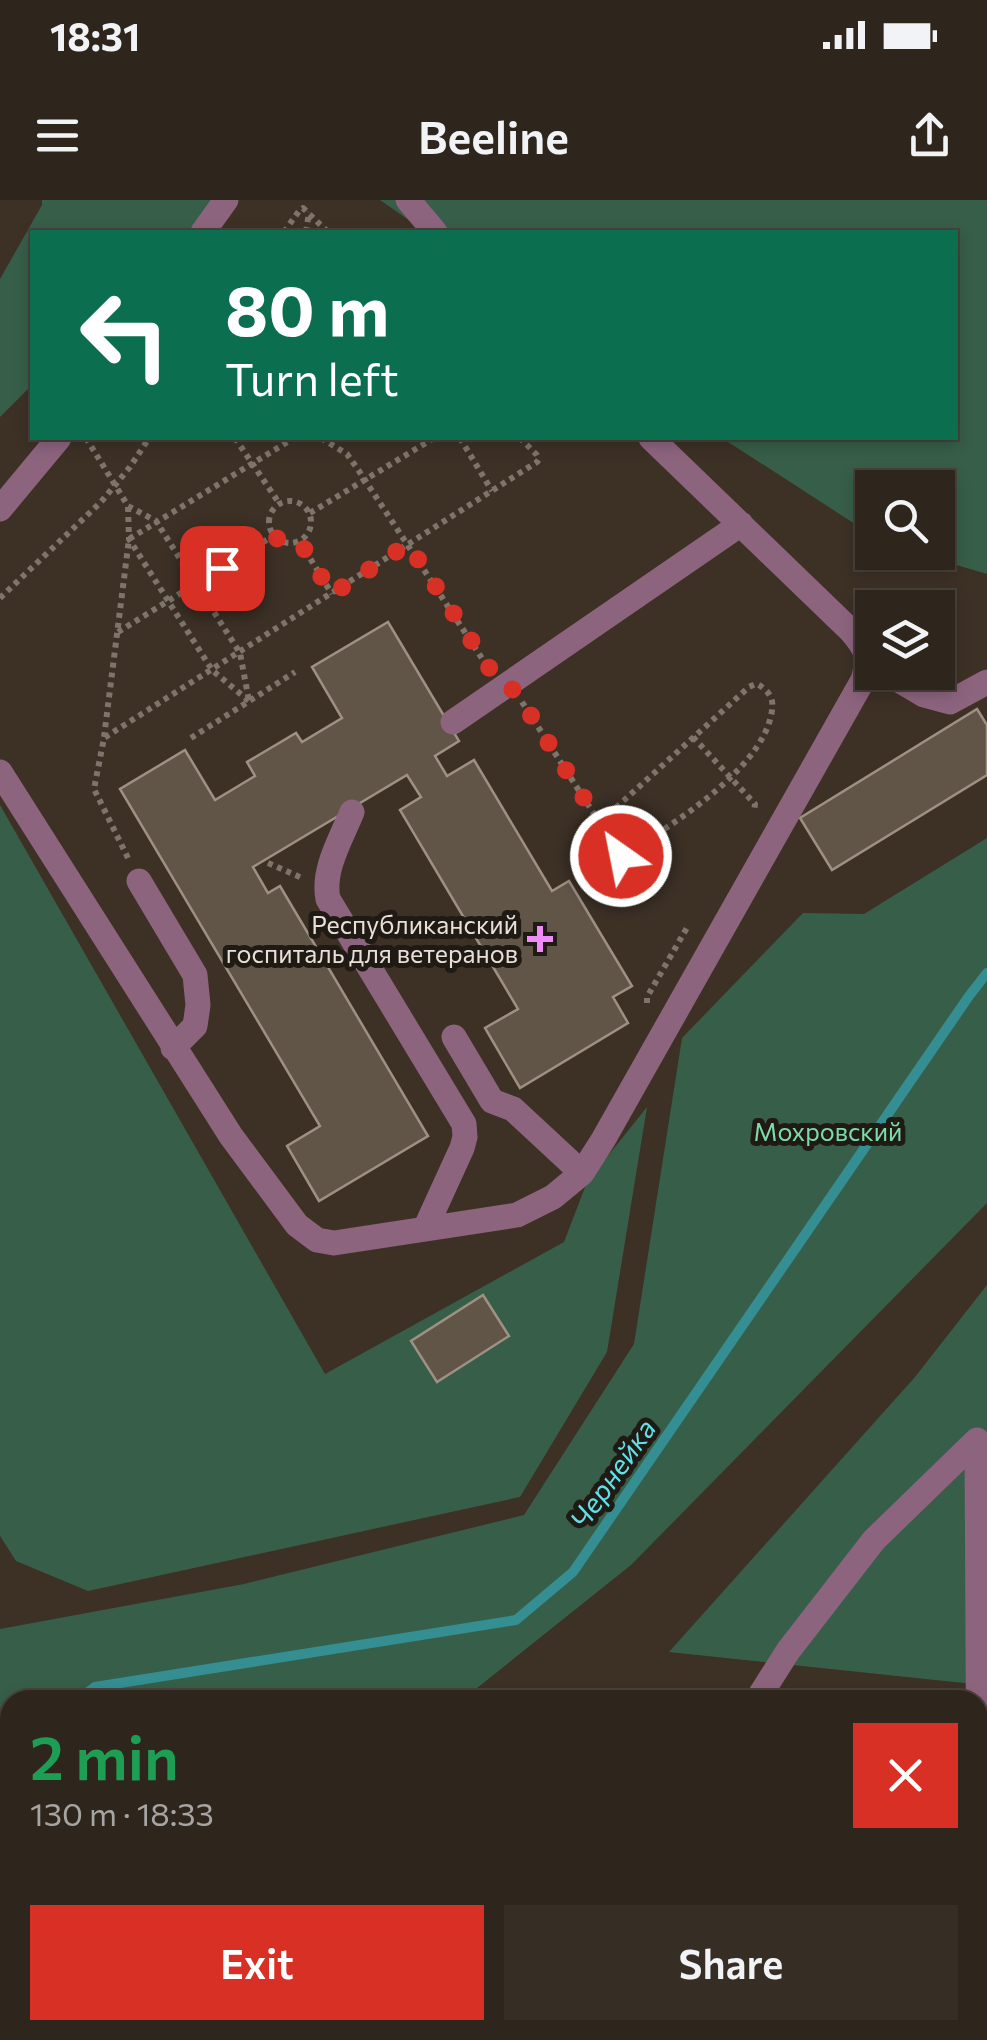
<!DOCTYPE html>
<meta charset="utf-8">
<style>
:root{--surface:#2e251c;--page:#362d25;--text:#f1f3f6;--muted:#a7a5a3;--line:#49423b;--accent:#d93025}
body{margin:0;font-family:Commissioner,sans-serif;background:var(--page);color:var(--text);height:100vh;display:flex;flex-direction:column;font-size:38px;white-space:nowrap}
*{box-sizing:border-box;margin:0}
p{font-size:32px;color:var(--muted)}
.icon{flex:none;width:55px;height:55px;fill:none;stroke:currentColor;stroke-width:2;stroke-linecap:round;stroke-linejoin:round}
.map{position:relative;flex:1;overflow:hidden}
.drawer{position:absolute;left:0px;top:1490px;width:988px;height:350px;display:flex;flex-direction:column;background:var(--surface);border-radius:30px 30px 0 0;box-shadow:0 5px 15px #0003,0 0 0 2px var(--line)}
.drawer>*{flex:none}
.hud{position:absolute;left:30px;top:30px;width:928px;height:210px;border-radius:0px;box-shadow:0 5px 15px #0003,0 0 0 2px var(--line);background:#0b6e4f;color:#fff;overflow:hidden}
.tools{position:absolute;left:855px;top:270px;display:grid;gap:20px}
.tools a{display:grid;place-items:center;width:100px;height:100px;border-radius:0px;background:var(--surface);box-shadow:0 5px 15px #0003,0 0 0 2px var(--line);font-size:50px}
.pin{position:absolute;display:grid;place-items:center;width:85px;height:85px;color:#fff;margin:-42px;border-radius:20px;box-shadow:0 5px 15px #0006}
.me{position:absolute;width:110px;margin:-55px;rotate:327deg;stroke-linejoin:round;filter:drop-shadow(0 0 8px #0008)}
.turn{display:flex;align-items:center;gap:35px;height:210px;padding:0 30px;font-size:45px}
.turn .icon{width:130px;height:130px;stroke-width:2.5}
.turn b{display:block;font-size:70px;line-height:85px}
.round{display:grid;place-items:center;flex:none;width:105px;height:105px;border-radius:0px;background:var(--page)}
.head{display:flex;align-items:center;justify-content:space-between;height:170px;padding:0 30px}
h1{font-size:60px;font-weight:600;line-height:75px;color:#1e9e55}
.cta{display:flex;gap:20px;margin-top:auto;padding:20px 30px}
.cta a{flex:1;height:115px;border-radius:0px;background:var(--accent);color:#fff;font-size:40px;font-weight:600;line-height:115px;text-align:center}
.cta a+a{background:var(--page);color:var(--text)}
.status{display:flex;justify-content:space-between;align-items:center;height:70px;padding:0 50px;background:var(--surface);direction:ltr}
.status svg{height:28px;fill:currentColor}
header{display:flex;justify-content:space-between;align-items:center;height:130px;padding:0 30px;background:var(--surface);font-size:45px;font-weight:600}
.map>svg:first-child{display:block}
.green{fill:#375e49}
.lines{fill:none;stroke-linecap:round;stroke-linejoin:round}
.stream{stroke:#348e92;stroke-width:10}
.building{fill:#615548;stroke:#9e9183;stroke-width:2.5}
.path{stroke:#7e746b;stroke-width:6;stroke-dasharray:5 5;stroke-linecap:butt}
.minor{stroke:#8d647e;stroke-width:25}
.route{stroke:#d93025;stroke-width:18;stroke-dasharray:0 32.4}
.poi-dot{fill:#ee8cf8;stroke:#201a15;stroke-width:4}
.labels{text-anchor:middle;stroke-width:10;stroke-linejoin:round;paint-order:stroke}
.poi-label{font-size:25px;fill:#e7dfd8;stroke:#201a15;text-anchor:end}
.park-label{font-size:25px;fill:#7ddbab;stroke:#201a15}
.water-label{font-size:28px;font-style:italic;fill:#5fe1e7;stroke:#201a15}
</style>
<div class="status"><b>18:31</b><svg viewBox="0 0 49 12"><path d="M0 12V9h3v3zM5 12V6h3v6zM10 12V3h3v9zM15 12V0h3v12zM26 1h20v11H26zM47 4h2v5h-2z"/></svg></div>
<header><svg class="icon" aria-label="menu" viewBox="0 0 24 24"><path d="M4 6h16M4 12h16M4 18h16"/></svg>Beeline<svg class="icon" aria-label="share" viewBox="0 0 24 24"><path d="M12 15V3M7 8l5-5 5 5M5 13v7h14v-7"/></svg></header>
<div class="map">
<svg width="987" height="1840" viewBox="0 0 987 1840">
<rect width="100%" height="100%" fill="#3d3126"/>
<!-- green -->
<path class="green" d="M 42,0 L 215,0 L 214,7 L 188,32 L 32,32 L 32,185 L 0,217 L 0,79 L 42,5 Z
M 380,0 L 987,0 L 987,374 L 916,353 L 938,352 L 938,288 L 872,288 L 872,335 L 722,238 L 955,238 L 955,32 L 426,32 Z
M 0,605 L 325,1174 L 564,1042 L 587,982 L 647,907 L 607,1152 L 520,1297 L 88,1391 L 16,1361 L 0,1336 Z
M 987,638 L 987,1003 L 631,1365 L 462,1500 L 10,1500 L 10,1830 L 266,1830 L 258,1840 L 0,1840 L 0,1429 L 244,1384 L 524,1315 L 634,1144 L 682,838 L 803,713 L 864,714 Z
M 987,1085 L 987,1434 L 973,1484 L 669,1452 L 915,1177 Z"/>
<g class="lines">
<!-- stream -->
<path class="stream" d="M 78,1500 L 95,1487 L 516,1420 L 573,1372 L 969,796 L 987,773
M 0,1561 L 10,1553"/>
</g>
<!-- building -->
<path class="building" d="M 388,422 L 459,541 L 435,556 L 447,576 L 474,560 L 552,691 L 569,681 L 632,786 L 613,797 L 628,823 L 520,888 L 485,828 L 518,809 L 400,610 L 421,597 L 407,575 L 253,667 L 268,693 L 280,686 L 428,936 L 319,1001 L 287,946 L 320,926 L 120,589 L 185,550 L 215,600 L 255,576 L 247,562 L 296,533 L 302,542 L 342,518 L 312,467 Z
M 977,509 L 987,525 L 987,575 L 832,670 L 800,618 Z
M 483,1095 L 509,1136 L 437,1182 L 411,1141 Z"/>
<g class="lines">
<!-- path -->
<path class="path" d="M 284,32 L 299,11 L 303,8 L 328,32
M 306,32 L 309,12
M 86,238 L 128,306 L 156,321 L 240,453 L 249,501
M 235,238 L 279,303
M 321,238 L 347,254 L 359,271 L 489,469
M 460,238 L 492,291
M269 322a21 21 0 1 1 42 0a21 21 0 1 1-42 0Z
M 128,307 L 129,339 L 212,470 L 249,501
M 310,313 L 434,238
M 300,342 L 332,394
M 0,398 L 101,302 L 130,267 L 149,238
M 118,432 L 273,336
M 522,502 L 621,656
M 104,537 L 129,339 L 294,238
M 693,537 L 755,604 L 754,612
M 191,538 L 295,472
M 128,658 L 94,589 L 104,538 L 537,262 L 539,259 L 537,255 L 520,238
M 268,663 L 302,678
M 579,681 C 635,648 748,586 769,523 C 773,509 776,498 763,488 C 756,482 756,484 749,487 L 599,623
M 647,803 L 647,797 L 688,726"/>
<!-- minor -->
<path class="minor" d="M 408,0 L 435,32
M 203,32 L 226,0
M 0,309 L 59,238
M 885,472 L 924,495 L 950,502 L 987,482
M 453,522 L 741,324
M 0,572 L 231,936 L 297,1025 L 317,1040 L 334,1043 L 517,1015 L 553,997 L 582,973 L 603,940 L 863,480 C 870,456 867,450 851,431 L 651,238
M 352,612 C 341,639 322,670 328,699 L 464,924 L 465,937 L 462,948 L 425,1029
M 139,681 L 195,775 L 198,805 L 195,826 L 173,848
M 454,837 L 492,901 L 513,909 L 582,973
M 977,1240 L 980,1840
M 757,1500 L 788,1451 L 874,1340 L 977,1240
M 580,1840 L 584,1830"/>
</g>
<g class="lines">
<!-- route -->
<path class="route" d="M 222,368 L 274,336 C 282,343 289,344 300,342 L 332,394 L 408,344 L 496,478 L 516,492 L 621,656"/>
</g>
<!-- markers -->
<path class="poi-dot" d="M535 724h10v10h10v10h-10v10h-10v-10h-10v-10h10z"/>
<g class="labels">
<!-- poi labels -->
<g class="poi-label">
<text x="518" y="734">Республиканский<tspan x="518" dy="29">госпиталь для ветеранов</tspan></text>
</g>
<!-- park labels -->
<g class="park-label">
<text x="828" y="941">Мохровский</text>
</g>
<!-- water labels -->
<g class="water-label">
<text transform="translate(613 1274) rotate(-55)" y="10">Чернейка</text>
</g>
</g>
</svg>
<div class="tools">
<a><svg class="icon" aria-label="search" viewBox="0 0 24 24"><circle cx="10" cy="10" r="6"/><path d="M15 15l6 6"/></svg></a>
<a><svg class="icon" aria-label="layers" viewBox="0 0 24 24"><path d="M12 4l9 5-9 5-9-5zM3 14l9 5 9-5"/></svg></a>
</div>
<div class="pin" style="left:222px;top:368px;background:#d93025"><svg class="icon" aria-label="arrive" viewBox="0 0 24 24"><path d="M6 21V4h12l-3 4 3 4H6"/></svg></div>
<svg class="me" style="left:621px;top:656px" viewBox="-20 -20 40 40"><circle r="17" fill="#d93025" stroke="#fff" stroke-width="3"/><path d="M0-11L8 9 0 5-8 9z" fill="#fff"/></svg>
<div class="hud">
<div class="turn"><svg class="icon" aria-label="left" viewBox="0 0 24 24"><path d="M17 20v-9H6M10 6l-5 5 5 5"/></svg><div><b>80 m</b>Turn left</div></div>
</div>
<section class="drawer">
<div class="head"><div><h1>2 min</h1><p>130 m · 18:33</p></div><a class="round" style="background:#d93025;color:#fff"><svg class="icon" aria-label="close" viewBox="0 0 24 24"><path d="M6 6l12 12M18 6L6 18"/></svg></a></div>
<div class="cta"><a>Exit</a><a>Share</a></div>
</section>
</div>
